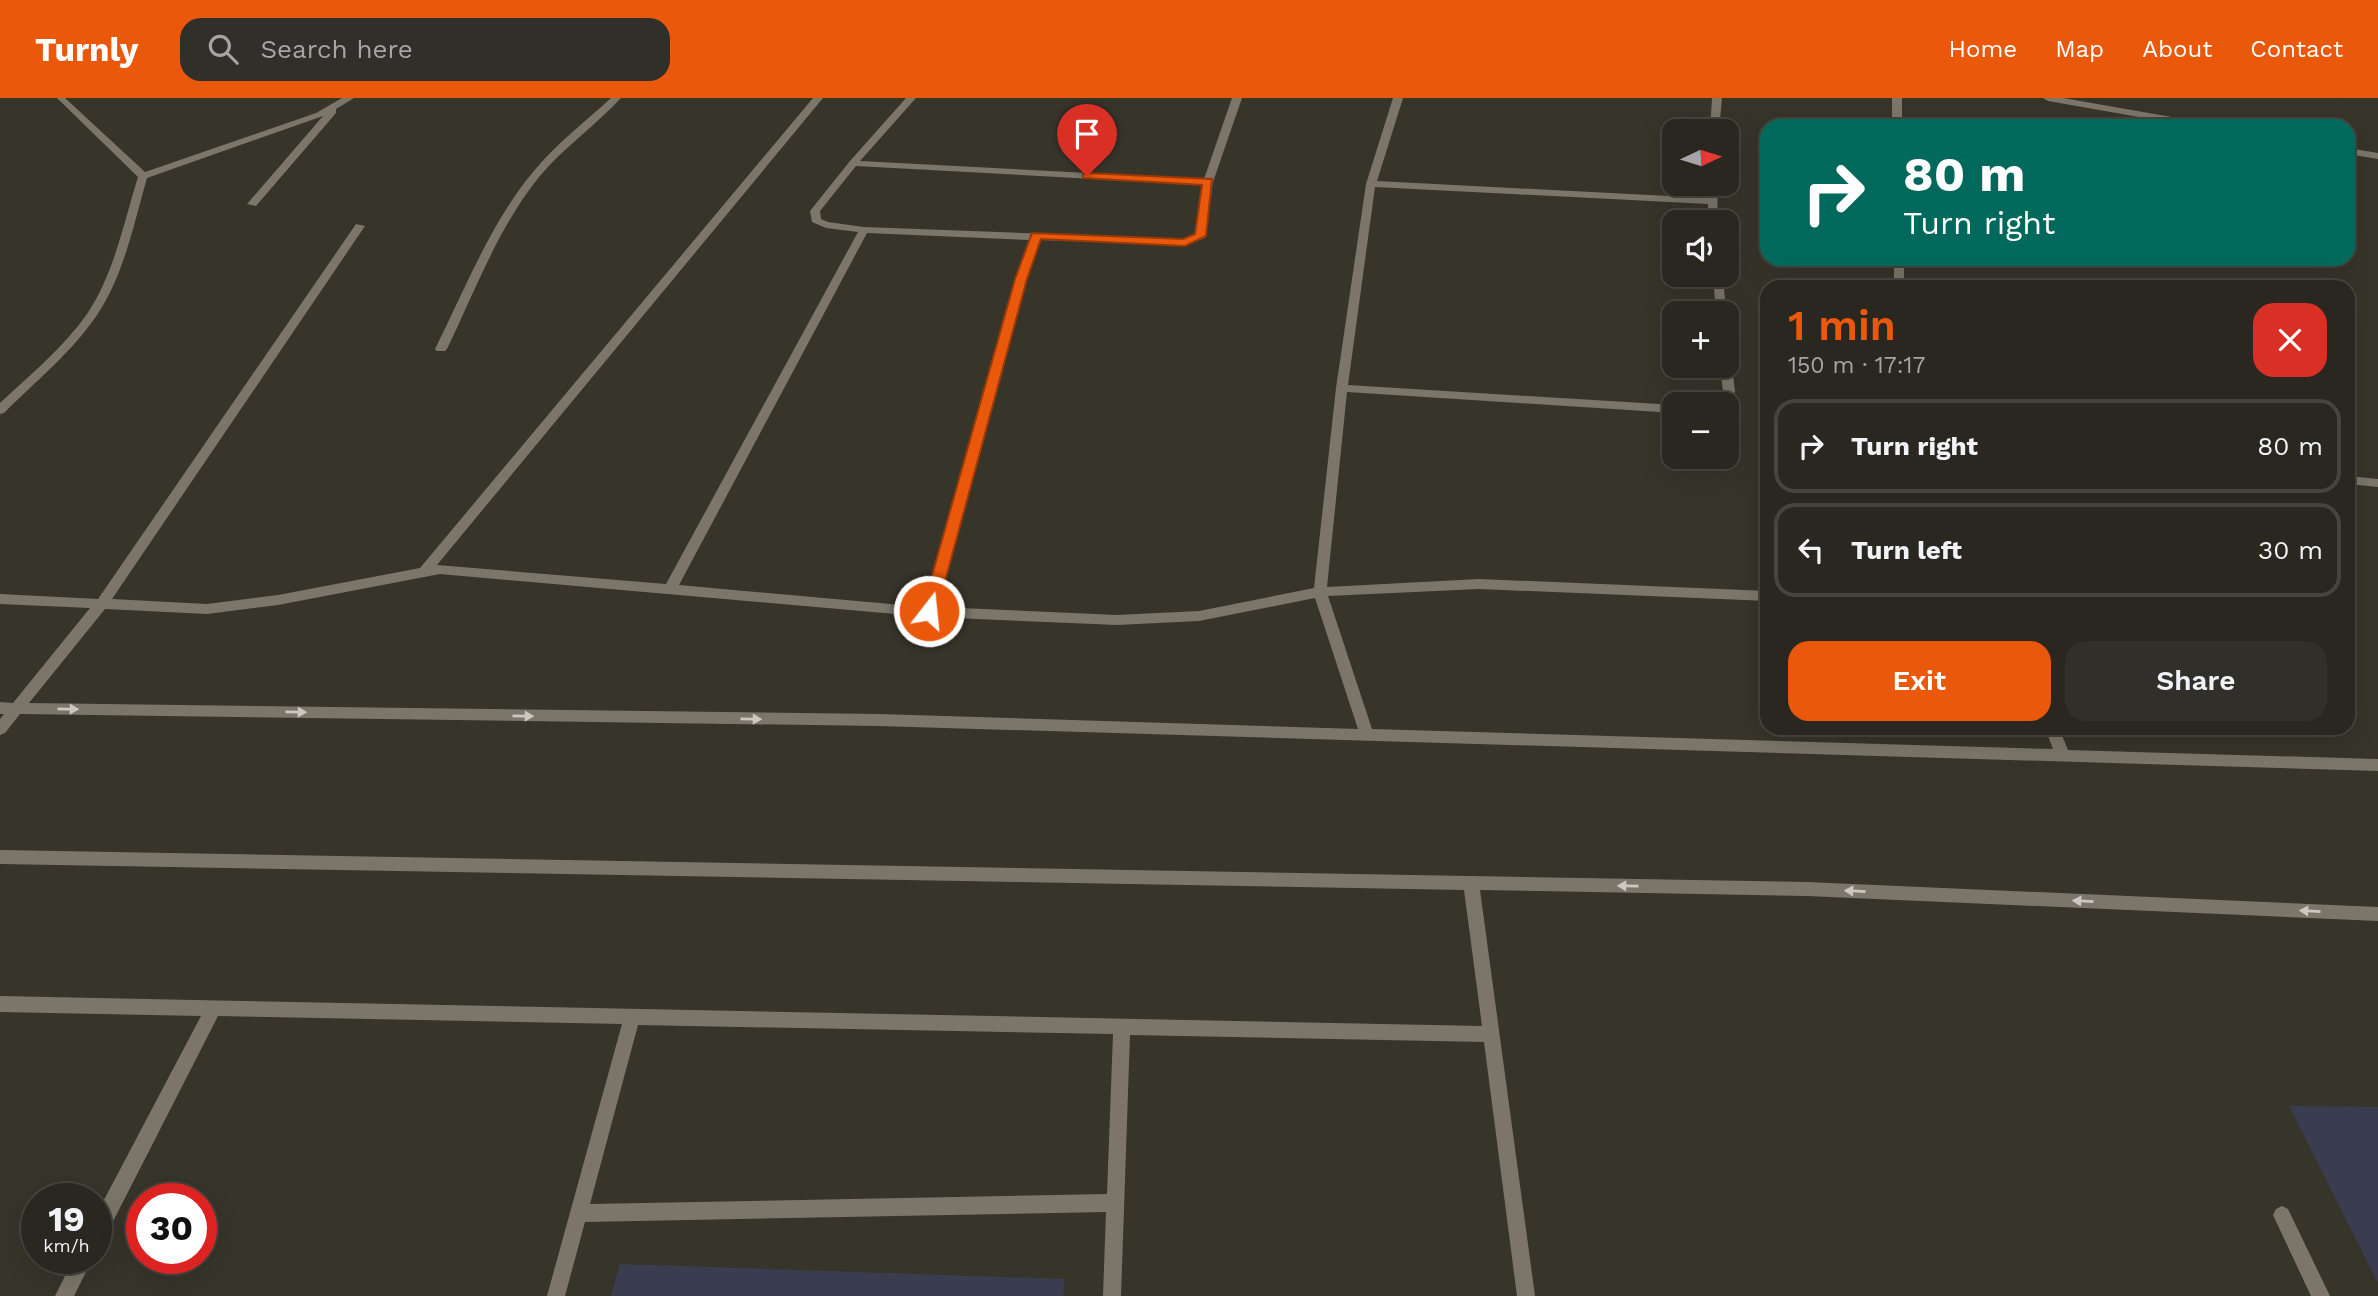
<!DOCTYPE html>
<meta charset="utf-8">
<style>
:root{--surface:#292720;--page:#312f29;--text:#f1f3f6;--muted:#a5a5a5;--line:#45443e;--accent:#ea580c}
body{margin:0;font-family:"Work Sans",sans-serif;background:var(--page);color:var(--text);height:100vh;display:flex;flex-direction:column;font-size:26px;white-space:nowrap}
*{box-sizing:border-box;margin:0}
p{font-size:23px;color:var(--muted)}
.icon{flex:none;width:38px;height:38px;fill:none;stroke:currentColor;stroke-width:2;stroke-linecap:round;stroke-linejoin:round}
.map{position:relative;flex:1;overflow:hidden}
.side{position:absolute;left:1760px;top:182px;width:595px;height:455px;display:flex;flex-direction:column;background:var(--surface);border-radius:21px;box-shadow:0 7px 28px #0002,0 0 0 2px var(--line)}
.side>*{flex:none}
.guide{position:absolute;left:1760px;top:21px;width:595px;height:147px;border-radius:21px;box-shadow:0 7px 28px #0002,0 0 0 2px var(--line);background:#00695c;color:#fff;overflow:hidden}
.needle{width:46px;rotate:86deg}
.tools{position:absolute;left:1662px;top:21px;display:grid;gap:14px}
.tools a{display:grid;place-items:center;width:77px;height:77px;border-radius:14px;background:var(--surface);box-shadow:0 7px 28px #0002,0 0 0 2px var(--line);font-size:35px}
.speed{position:absolute;left:21px;top:1085px;display:flex;gap:14px;font-size:35px;font-weight:700;text-align:center}
.speed>*{display:grid;place-content:center;width:91px;height:91px;border-radius:50%;background:var(--surface);box-shadow:0 7px 28px #0002,0 0 0 2px var(--line);line-height:1}
.speed small{font-size:18px;font-weight:400}
.speed .limit{border:10px solid #d22;background:#fff;color:#111}
.pin{position:absolute;display:grid;place-items:center;width:60px;height:60px;color:#fff;margin:-72px -30px;border-radius:50% 50% 50% 0;rotate:-45deg;box-shadow:0 0 7px #0007}
.pin .icon{rotate:45deg}
.me{position:absolute;width:77px;margin:-38px;rotate:16deg;stroke-linejoin:round;filter:drop-shadow(0 0 5px #0008)}
.turn{display:flex;align-items:center;gap:24px;height:147px;padding:0 28px;font-size:32px}
.turn .icon{width:91px;height:91px;stroke-width:2.5}
.turn b{display:block;font-size:49px;line-height:60px}
.round{display:grid;place-items:center;flex:none;width:74px;height:74px;border-radius:21px;background:var(--page)}
.headline{display:flex;align-items:center;justify-content:space-between;height:119px;padding:0 28px}
h1{font-size:42px;font-weight:600;line-height:52px;color:var(--accent)}
.action{display:flex;gap:14px;margin-top:auto;padding:14px 28px}
.action a{flex:1;height:80px;border-radius:21px;background:var(--accent);color:#fff;font-size:28px;font-weight:600;line-height:80px;text-align:center}
.action a+a{background:var(--page);color:var(--text)}
ul{padding:0;list-style:none}
li{display:flex;align-items:center;gap:21px;height:94px;margin:0 14px 10px;padding:0 14px;border:4px solid var(--line);border-radius:21px}
li div{flex:1}
li b{display:block;font-size:26px}
li em{font-style:normal}
header{display:flex;align-items:center;gap:42px;box-sizing:border-box;height:98px;padding:0 35px;background:var(--accent);color:#fff}
header strong{font-size:33px}
nav{display:flex;gap:38px;margin-inline-start:auto;font-size:24px}
.search{width:490px;height:63px;background:var(--page);display:flex;align-items:center;gap:18px;box-sizing:border-box;padding:0 24px;border-radius:21px;color:var(--muted);font-size:26px}
.map>svg:first-child{display:block}
.green{fill:#3a3d50}
.lines{fill:none;stroke-linecap:round;stroke-linejoin:round}
.minor{fill:#7b7669;fill-rule:evenodd}
.oneway{fill:#cac8c0}
.route{fill:#ea580c;stroke:#983908;stroke-width:2}
</style>
<header>
<strong>Turnly</strong>
<div class="search"><svg class="icon" aria-label="search" viewBox="0 0 24 24"><circle cx="10" cy="10" r="6"/><path d="M15 15l6 6"/></svg>Search here</div>
<nav><a>Home</a><a>Map</a><a>About</a><a>Contact</a></nav>
</header>
<div class="map">
<svg width="2378" height="1198" viewBox="0 0 2378 1198">
<rect width="100%" height="100%" fill="#37342a"/>
<!-- green -->
<path class="green" d="M 2289,1008 L 2378,1009 L 2378,1185 Z
M 620,1166 L 1065,1181 L 1063,1198 L 611,1198 Z"/>
<g class="lines">
<!-- minor -->
<path class="minor" d="M 57,0 L 65,0 L 145,74 L 316,15 L 342,0 L 354,0 L 336,11 L 336,15 L 256,108 L 247,106 L 323,18 L 147,80 C 134,125 124,177 97,217 C 72,254 36,283 4,315 L 0,316 L 0,305 C 30,277 63,250 87,216 C 114,176 124,124 138,79 Z
M 611,0 L 621,0 C 595,28 563,50 539,79 C 498,130 475,193 447,251 L 445,253 L 437,253 L 435,251 C 465,191 490,126 533,74 C 556,46 585,24 611,0 Z
M 813,0 L 823,0 L 437,467 L 666,486 L 858,134 L 826,130 L 812,124 L 810,113 L 850,63 L 906,0 L 916,0 L 860,63 L 1204,81 L 1232,0 L 1242,0 L 1213,84 L 1205,140 L 1185,147 L 1039,142 L 1026,181 L 937,509 L 1117,517 L 1199,513 L 1314,490 L 1336,290 L 1366,86 L 1393,0 L 1403,0 L 1377,83 L 1707,100 L 1707,86 L 1717,86 L 1718,124 L 1708,124 L 1708,106 L 1375,89 L 1348,287 L 1675,307 L 1675,315 L 1347,294 L 1327,489 L 1479,481 L 1768,493 L 1768,503 L 1479,491 L 1328,498 L 1372,631 L 2053,651 L 2045,630 L 2059,630 L 2068,652 L 2378,661 L 2378,673 L 879,628 L 20,616 L 5,635 L 0,637 L 0,621 L 4,616 L 0,616 L 0,604 L 13,605 L 90,510 L 0,506 L 0,496 L 98,501 L 356,126 L 365,128 L 112,501 L 207,506 L 278,497 L 420,470 ZM 856,68 L 1203,87 L 1196,136 L 1184,141 L 864,129 L 828,124 L 821,121 L 820,113 ZM 867,135 L 1029,142 L 1016,181 L 924,509 L 679,487 ZM 440,476 L 929,519 L 1117,527 L 1199,523 L 1315,500 L 1358,631 L 879,616 L 29,605 L 105,511 L 207,516 L 278,507 Z
M 1712,0 L 1722,0 L 1719,33 L 1710,33 Z
M 1892,0 L 1902,0 L 1902,28 L 1892,28 Z
M 2043,0 L 2063,0 L 2206,25 L 2211,28 L 2190,28 L 2048,3 Z
M 2348,50 L 2378,55 L 2378,61 L 2348,56 Z
M 1894,161 L 1904,161 L 1904,189 L 1894,189 Z
M 1713,177 L 1723,177 L 1726,215 L 1716,215 Z
M 1727,265 L 1732,268 L 1735,294 L 1723,306 L 1710,306 L 1723,293 L 1720,268 L 1727,268 Z
M 2348,378 L 2378,381 L 2378,389 L 2348,386 Z
M 0,752 L 1807,784 L 2378,809 L 2378,823 L 1807,798 L 1480,792 L 1535,1198 L 1517,1198 L 1484,944 L 1130,937 L 1121,1198 L 1103,1198 L 1106,1114 L 585,1124 L 565,1198 L 547,1198 L 622,926 L 218,918 L 103,1143 L 96,1145 L 96,1117 L 201,918 L 0,914 L 0,898 L 1482,928 L 1464,792 L 0,766 ZM 638,927 L 1113,936 L 1107,1096 L 590,1106 Z
M 2282,1108 L 2288,1111 L 2330,1198 L 2311,1198 L 2273,1117 L 2276,1111 Z
M 74,1160 L 93,1160 L 74,1198 L 55,1198 Z"/>
</g>
<!-- one-way arrows -->
<defs><path id="oneway-solid" d="M-6-.8H1V-3.2L6.5 0L1 3.2V.8H-6Z" transform="scale(1.75)"/></defs>
<g class="oneway">
<use href="#oneway-solid" transform="translate(68 611) rotate(1)"/>
<use href="#oneway-solid" transform="translate(296 614) rotate(1)"/>
<use href="#oneway-solid" transform="translate(523 618) rotate(1)"/>
<use href="#oneway-solid" transform="translate(751 621) rotate(1)"/>
<use href="#oneway-solid" transform="translate(1628 788) rotate(-179)"/>
<use href="#oneway-solid" transform="translate(1855 793) rotate(-177)"/>
<use href="#oneway-solid" transform="translate(2083 803) rotate(-177)"/>
<use href="#oneway-solid" transform="translate(2310 813) rotate(-177)"/>
</g>
<!-- route -->
<path class="route" d="M 1087,75 L 1212,81 L 1206,138 L 1185,148 L 1041,141 L 1027,181 L 937,513 L 935,517 L 924,517 L 922,513 L 1015,181 L 1032,135 L 1183,141 L 1195,136 L 1202,87 L 1083,80 L 1083,76 Z"/>
</svg>
<div class="tools">
<a><svg class="needle" viewBox="-14 -14 28 28"><path d="M0-13l5 13h-10z" fill="#e53935"/><path d="M0 13l5-13h-10z" fill="#a5a5a5"/></svg></a>
<a><svg class="icon" aria-label="sound" viewBox="0 0 24 24"><path d="M4 9h4l5-4v14l-5-4H4zM17 9q2 3 0 6"/></svg></a>
<a>+</a>
<a>−</a>
</div>
<div class="speed"><div>19<small>km/h</small></div><div class="limit">30</div></div>
<div class="pin" style="left:1087px;top:78px;background:#d93025"><svg class="icon" aria-label="arrive" viewBox="0 0 24 24"><path d="M6 21V4h12l-3 4 3 4H6"/></svg></div>
<svg class="me" style="left:929px;top:513px" viewBox="-20 -20 40 40"><circle r="17" fill="#ea580c" stroke="#fff" stroke-width="3"/><path d="M0-11L8 9 0 5-8 9z" fill="#fff"/></svg>
<div class="guide">
<div class="turn"><svg class="icon" aria-label="right" viewBox="0 0 24 24"><path d="M7 20v-9h11M14 6l5 5-5 5"/></svg><div><b>80 m</b>Turn right</div></div>
</div>
<section class="side">
<div class="headline"><div><h1>1 min</h1><p>150 m · 17:17</p></div><a class="round" style="background:#d93025;color:#fff"><svg class="icon" aria-label="close" viewBox="0 0 24 24"><path d="M6 6l12 12M18 6L6 18"/></svg></a></div>
<ul>
<li><svg class="icon" aria-label="right" viewBox="0 0 24 24"><path d="M7 20v-9h11M14 6l5 5-5 5"/></svg><div><b>Turn right</b></div><em>80 m</em></li>
<li><svg class="icon" aria-label="left" viewBox="0 0 24 24"><path d="M17 20v-9H6M10 6l-5 5 5 5"/></svg><div><b>Turn left</b></div><em>30 m</em></li>
</ul>
<div class="action"><a>Exit</a><a>Share</a></div>
</section>
</div>
